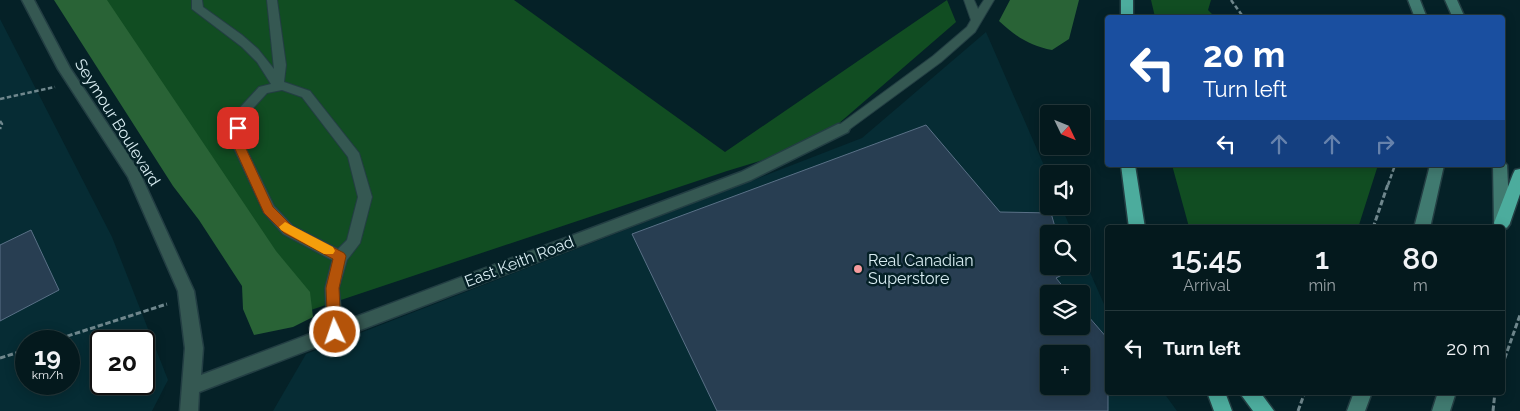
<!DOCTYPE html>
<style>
:root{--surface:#04191d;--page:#0d2226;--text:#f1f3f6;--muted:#97a0a4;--line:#25383b}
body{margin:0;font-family:Raleway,sans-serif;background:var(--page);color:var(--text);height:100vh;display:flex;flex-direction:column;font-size:19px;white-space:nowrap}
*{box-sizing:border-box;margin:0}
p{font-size:16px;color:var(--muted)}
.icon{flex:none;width:28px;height:28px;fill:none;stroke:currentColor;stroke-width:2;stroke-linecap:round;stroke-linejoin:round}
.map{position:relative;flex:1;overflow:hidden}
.panel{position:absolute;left:1105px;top:225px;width:400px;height:170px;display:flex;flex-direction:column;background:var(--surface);border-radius:5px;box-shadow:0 2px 12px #0003,0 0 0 1px var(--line)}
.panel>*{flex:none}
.banner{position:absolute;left:1105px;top:15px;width:400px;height:152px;border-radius:5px;box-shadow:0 2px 12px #0003,0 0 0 1px var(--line);background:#1a4fa0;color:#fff;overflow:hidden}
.needle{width:32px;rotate:133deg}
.controls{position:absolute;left:1040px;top:105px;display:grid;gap:10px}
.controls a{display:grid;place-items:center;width:50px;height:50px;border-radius:5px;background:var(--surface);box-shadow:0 2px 12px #0003,0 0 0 1px var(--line);font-size:25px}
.speed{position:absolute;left:15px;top:330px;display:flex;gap:10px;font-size:25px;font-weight:700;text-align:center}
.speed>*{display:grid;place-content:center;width:65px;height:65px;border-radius:50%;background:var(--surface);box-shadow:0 2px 12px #0003,0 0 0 1px var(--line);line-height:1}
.speed small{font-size:12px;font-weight:400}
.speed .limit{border:2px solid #111;border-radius:8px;background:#fff;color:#111}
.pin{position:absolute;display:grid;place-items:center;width:42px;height:42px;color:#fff;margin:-21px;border-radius:10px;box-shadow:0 2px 8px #0006}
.me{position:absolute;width:55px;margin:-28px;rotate:357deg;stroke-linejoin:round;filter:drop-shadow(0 0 4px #0008)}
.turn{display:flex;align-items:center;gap:18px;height:105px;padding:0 15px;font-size:22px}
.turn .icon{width:65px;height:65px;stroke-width:2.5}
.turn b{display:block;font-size:35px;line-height:42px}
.lanes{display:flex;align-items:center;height:48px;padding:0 15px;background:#0003;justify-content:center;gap:25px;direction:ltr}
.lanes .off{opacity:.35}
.eta{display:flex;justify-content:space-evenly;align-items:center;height:85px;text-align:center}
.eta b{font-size:30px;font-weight:600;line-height:35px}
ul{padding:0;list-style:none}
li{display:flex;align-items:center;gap:15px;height:75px;padding:0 15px;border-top:1px solid var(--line)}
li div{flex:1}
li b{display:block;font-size:19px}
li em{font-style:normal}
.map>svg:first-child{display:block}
.built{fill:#062c34;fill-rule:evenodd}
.green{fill:#114d22}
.forest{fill:#296336}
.building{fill:#283e52;stroke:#5a7187;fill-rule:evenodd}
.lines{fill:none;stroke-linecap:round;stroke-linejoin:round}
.lane-casing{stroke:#233e43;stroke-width:2}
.street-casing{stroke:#233e43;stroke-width:3}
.secondary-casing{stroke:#233e43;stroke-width:3}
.highway-casing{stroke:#233e43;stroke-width:3}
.path-far1{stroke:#6f878d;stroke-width:2.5;stroke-dasharray:4.5 2.5;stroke-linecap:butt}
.path{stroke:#6f878d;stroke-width:3;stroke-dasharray:5.5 2.5;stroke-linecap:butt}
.lane{fill:#355852;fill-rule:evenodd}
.street{fill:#355852;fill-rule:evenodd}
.secondary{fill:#407a70;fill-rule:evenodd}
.highway{fill:#4cac9d;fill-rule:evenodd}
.route{fill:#b45309;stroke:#753606}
.slow{fill:#f59e0b}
.poi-dot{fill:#f59b9d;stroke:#052127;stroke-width:2}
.labels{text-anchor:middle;stroke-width:5;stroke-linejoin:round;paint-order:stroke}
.street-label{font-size:16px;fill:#d9edf2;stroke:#052127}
.poi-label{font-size:16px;fill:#d9edf2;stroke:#052127;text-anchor:start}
</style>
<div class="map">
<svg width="1520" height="411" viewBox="0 0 1520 411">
<rect width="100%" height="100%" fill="#052127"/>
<!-- built -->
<path class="built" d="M 0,19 L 112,237 L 168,380 L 152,411 L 0,411 ZM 26,341 L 69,341 L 69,384 L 26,384 ZM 101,341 L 144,341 L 144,384 L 101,384 Z
M 986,32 L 1049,177 L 1049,206 L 1061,206 L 1073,234 L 1049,234 L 1049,266 L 1081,266 L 1081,252 L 1107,311 L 1108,392 L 1164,393 L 1177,411 L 273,411 L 306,354 L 862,138 ZM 1049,294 L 1081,294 L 1081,326 L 1049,326 ZM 1049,354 L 1081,354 L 1081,386 L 1049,386 Z"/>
<!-- green -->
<path class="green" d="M 94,0 L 514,0 L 725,152 L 947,0 L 956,22 L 815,144 L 727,171 L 293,316 Z
M 1151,0 L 1211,0 L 1208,10 L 1215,17 L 1155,17 Z
M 1172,165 L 1378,165 L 1358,228 L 1189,227 Z"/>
<!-- forest -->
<path class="forest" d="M 54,0 L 107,0 L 276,251 L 310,292 L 313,317 L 293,327 L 254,335 L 243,309 L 242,286 L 199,220 L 173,186 Z
M 1010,0 L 1079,0 L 1069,39 L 1052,50 C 1030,46 1015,36 999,21 Z"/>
<!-- building -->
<path class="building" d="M 926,125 L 1000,212 L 1051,213 L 1057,234 L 1049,234 L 1049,266 L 1066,266 L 1068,272 L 1056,278 L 1069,294 L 1049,294 L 1049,326 L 1081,326 L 1081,308 L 1108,339 L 1108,411 L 717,411 L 632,234 ZM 1049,354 L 1081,354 L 1081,386 L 1049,386 Z
M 31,230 L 59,290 L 0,321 L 0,245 Z"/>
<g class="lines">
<defs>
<path id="lane" d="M 192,0 L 202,0 L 203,7 L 242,35 L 258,49 L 274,69 L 267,0 L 277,0 L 286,65 L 284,82 L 310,91 L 359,153 L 372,197 L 360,243 L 347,260 L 339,288 L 343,332 L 340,337 L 335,339 L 330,337 L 327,332 L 325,288 L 332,260 L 283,234 L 264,213 L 230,140 L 235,113 L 259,87 L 271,84 L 257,62 L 242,47 L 192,9 ZM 282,90 L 302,97 L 348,157 L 358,197 L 347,240 L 338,249 L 293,226 L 274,206 L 242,140 L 245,117 L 267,93 Z
M 964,0 L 974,0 L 978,9 L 984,0 L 994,0 L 975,32 L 941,62 L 847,131 L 839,131 L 837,128 L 839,125 L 933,56 L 967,27 L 971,20 Z"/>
<path id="street" d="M 22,0 L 34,0 L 70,68 L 139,171 L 194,291 L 203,348 L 201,375 L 741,172 L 838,124 L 848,124 L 850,128 L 848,132 L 751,180 L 199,392 L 198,411 L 180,411 L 185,348 L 178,291 L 128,177 L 58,69 Z"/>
<path id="secondary" d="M 1408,0 L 1420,0 L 1427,18 L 1415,18 Z
M 1445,0 L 1457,0 L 1465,18 L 1453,18 Z
M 1502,160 L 1507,165 L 1510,224 L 1507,228 L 1502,230 L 1502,228 L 1496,228 L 1494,224 L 1493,165 L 1502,165 Z
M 1430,165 L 1444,165 L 1430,228 L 1414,228 Z
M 1354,392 L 1372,392 L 1365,411 L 1347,411 Z
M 1438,392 L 1456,392 L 1450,411 L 1432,411 Z"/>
<path id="highway" d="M 1121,0 L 1133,0 L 1133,18 L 1121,18 Z
M 1121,165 L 1135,165 L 1145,228 L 1129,228 Z
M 1520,169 L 1520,194 L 1510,223 L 1507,227 L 1502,229 L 1497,227 L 1494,223 L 1513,174 L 1515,170 Z
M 1207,392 L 1225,392 L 1232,411 L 1214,411 Z
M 1239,392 L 1260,392 L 1274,411 L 1253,411 Z"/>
</defs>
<!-- lane casing -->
<use href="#lane" class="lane-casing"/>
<!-- street casing -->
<use href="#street" class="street-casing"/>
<!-- secondary casing -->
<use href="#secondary" class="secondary-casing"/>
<!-- highway casing -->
<use href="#highway" class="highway-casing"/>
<!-- path-far1 -->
<path class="path-far1" d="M 1231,0 L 1244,18
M 0,99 L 55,87
M 0,121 L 2,124 L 0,129
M 1388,185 L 1395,165"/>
<!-- path -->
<path class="path" d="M 1373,228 L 1388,184
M 52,341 L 167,304
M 0,358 L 26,350
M 1502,366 L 1520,315
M 1298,411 L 1305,392
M 1493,411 L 1495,392"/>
<!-- lane -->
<use href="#lane" class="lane"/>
<!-- street -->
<use href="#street" class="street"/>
<!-- secondary -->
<use href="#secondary" class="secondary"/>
<!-- highway -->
<use href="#highway" class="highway"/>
</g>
<!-- route -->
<path class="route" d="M 238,124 L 243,128 L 242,140 L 273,207 L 292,226 L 344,253 L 346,256 L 339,288 L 341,332 L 339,336 L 335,337 L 330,336 L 328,332 L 326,288 L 333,259 L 284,233 L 264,213 L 231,140 L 233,128 Z"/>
<!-- slow -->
<path class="slow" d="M 285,222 L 333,247 L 335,251 L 333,254 L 324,254 L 281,230 L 279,227 Z"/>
<!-- markers -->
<circle class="poi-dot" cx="858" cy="269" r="5"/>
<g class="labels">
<!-- street labels -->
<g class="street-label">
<text transform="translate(118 122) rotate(58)" y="6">Seymour Boulevard</text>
<text transform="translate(519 261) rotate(-21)" y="6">East Keith Road</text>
</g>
<!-- poi labels -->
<g class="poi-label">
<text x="868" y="266">Real Canadian<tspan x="868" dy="18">Superstore</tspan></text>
</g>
</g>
</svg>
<div class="controls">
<a><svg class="needle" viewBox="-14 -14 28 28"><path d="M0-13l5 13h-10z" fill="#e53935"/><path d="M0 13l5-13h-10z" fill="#97a0a4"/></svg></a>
<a><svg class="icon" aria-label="sound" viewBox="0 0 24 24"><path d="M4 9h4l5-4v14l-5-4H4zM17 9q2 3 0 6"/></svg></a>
<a><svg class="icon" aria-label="search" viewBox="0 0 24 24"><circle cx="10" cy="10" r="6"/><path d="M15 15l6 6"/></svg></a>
<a><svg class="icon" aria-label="layers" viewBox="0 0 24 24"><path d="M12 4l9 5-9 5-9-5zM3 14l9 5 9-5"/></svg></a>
<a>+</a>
</div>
<div class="speed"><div>19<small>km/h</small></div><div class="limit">20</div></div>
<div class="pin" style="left:238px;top:128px;background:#d93025"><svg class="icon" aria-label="arrive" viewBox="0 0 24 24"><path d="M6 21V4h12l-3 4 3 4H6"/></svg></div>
<svg class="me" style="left:335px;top:332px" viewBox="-20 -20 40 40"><circle r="17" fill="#b45309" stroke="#fff" stroke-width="3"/><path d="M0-11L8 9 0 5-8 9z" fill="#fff"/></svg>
<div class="banner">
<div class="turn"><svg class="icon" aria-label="left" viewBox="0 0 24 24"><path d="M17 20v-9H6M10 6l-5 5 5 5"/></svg><div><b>20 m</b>Turn left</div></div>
<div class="lanes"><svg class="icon" aria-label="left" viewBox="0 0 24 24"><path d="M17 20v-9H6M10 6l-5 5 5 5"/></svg><svg class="icon off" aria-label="ahead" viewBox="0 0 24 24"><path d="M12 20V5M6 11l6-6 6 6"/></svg><svg class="icon off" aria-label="ahead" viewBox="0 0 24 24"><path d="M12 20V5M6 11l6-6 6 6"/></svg><svg class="icon off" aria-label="right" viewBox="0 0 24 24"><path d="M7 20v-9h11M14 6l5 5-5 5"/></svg></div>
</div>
<section class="panel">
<div class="eta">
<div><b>15:45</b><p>Arrival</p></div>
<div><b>1</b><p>min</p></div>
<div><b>80</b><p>m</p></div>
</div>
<ul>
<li><svg class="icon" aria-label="left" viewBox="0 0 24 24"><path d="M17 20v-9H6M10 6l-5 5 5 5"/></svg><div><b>Turn left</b></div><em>20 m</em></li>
</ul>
</section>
</div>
